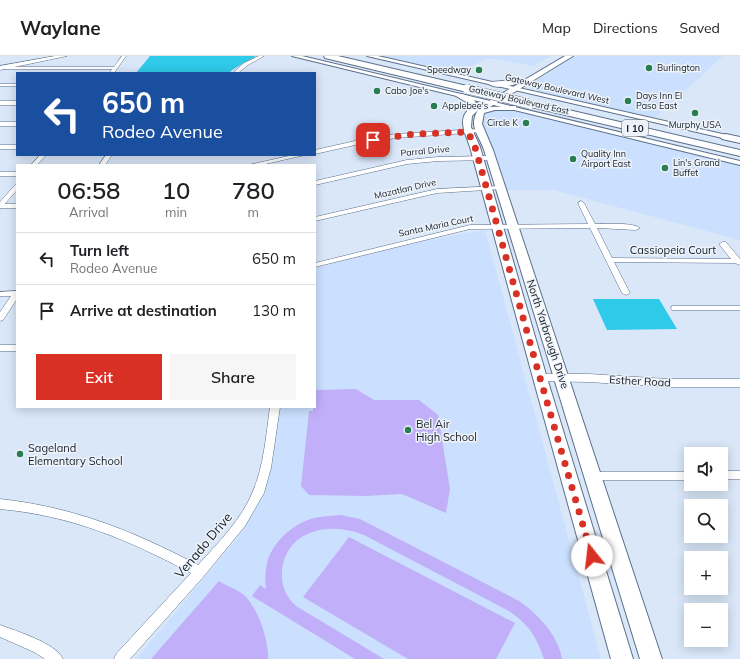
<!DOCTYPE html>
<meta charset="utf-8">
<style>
:root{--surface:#fff;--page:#f6f6f6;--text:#202124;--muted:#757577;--line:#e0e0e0;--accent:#d93025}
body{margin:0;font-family:Mulish,sans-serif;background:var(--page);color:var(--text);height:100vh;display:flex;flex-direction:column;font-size:15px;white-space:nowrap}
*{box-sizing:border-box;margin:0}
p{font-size:13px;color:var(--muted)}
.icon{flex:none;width:22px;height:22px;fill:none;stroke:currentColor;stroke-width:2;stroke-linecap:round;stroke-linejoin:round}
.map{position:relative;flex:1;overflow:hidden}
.details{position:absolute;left:16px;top:108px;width:300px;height:244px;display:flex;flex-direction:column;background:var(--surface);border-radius:0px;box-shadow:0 2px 10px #0003}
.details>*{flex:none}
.hud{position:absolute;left:16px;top:16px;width:300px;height:84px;border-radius:0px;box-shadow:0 2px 10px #0003;background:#1a4fa0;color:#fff;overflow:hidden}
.fabs{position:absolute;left:684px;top:391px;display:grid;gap:8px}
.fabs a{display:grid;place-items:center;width:44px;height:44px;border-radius:0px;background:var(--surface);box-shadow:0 2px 10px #0003;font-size:20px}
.pin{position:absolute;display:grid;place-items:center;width:34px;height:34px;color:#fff;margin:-17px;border-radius:8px;box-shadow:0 2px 6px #0006}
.me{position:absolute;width:44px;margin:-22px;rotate:344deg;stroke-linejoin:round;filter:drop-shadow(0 0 3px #0008)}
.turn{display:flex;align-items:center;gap:14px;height:84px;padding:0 20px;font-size:18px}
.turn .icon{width:52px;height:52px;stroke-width:2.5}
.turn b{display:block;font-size:28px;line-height:34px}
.eta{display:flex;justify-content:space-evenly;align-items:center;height:68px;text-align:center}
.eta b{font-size:24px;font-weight:600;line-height:28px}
.cta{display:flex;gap:8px;margin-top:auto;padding:8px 20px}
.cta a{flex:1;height:46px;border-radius:0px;background:var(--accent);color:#fff;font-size:16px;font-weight:600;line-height:46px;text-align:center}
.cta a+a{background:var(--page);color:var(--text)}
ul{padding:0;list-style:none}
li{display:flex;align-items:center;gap:12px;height:52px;padding:0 20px;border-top:1px solid var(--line)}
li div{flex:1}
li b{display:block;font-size:15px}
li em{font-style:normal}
header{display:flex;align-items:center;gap:24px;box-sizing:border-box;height:56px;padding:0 20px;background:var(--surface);border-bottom:1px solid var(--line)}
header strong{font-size:19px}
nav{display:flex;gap:22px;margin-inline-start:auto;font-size:14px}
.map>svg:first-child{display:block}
.built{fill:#cae0fe}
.green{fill:#c1affa}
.water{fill:#2fc9e9}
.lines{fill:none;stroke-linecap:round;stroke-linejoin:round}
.minor-casing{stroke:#5b708b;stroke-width:1}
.tertiary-casing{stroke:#5b708b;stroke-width:1}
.secondary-casing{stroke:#5b708b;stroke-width:2}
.primary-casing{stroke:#5b708b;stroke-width:2}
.motorway-casing{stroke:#5b708b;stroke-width:2}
.minor{fill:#fff;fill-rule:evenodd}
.tertiary{fill:#fff;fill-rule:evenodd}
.secondary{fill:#fff;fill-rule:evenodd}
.primary{fill:#fff;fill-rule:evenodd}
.motorway{fill:#fff;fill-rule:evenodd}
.motorway-bridge-casing{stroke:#5b708b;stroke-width:10;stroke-linecap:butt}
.motorway-bridge{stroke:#fff;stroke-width:9}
.route{stroke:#d93025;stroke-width:7;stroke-dasharray:0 12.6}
.poi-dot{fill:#287e52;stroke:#eef3f9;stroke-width:1.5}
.labels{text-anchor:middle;stroke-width:3;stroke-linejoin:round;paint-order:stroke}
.far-poi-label{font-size:9px;fill:#151e29;stroke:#eef3f9;text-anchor:start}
.far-street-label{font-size:9px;fill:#151e29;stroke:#eef3f9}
.shield{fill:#eef3f9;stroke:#565e67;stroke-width:1}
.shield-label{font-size:10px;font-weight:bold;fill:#151e29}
.street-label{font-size:11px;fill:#151e29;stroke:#eef3f9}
.poi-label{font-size:11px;fill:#151e29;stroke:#eef3f9;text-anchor:start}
.near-street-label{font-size:13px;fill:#151e29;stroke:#eef3f9}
</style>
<header>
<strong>Waylane</strong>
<nav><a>Map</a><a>Directions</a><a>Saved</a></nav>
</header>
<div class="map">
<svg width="740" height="603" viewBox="0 0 740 603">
<rect width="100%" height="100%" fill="#d9e7f9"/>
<!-- built -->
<path class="built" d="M 384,0 L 550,0 L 533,10 L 496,3 L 486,3 L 459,17 Z
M 575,0 L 723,0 L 655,62 L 533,34 L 528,30 Z
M 493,49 L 740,109 L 740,184 L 554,134 L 504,134 L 481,71 L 481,65 Z
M 485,174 L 601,603 L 136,603 L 236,484 L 265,436 L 274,397 L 280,351 L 315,351 L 315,212 L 389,191 Z"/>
<!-- green -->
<path class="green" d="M 356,333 L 374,344 L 419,344 L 438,359 L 450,433 L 446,457 L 402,438 L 366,440 L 309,439 L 301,430 L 309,355 L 313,355 L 313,351 L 315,351 L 315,334 Z
M 341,459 L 360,463 L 519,545 C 537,557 559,580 562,603 L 544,603 C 536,580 530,570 509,555 L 364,479 C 331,465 287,473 282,514 C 281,529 285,540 296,550 L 384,603 L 355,603 L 252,540 L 260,529 L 266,533 C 265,524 265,516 267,508 C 270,490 290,470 308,464 C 318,460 330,460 341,459 Z
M 349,481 L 515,567 L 496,603 L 408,603 L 303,541 Z
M 219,525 C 226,530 237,533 244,539 C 258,552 269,584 268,603 L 151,603 Z"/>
<!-- water -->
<path class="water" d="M 150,0 L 256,0 L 232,14 L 229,17 L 136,17 Z
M 593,243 L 659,243 L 677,273 L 607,274 Z"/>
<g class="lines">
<defs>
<path id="minor" d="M 122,0 L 126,0 L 114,17 L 110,16 L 112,13 L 3,13 L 1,12 L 3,11 L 114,11 Z
M 259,0 L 264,0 L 248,9 L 238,17 L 233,17 L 244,7 Z
M 0,28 L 17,28 L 17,30 L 0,30 Z
M 0,45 L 17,45 L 17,49 L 0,49 Z
M 0,66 L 17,66 L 17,70 L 0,70 Z
M 479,73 L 482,75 L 481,76 L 396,82 L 364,87 L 315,98 L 315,94 L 364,83 L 396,78 Z
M 0,89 L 17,89 L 17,93 L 0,93 Z
M 40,99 L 46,99 L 37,109 L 31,109 Z
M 106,99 L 112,99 L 105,109 L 99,109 Z
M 293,99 L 305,99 L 261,109 L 249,109 Z
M 0,116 L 17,116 L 17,120 L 0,120 Z
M 17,128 L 17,134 L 2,151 L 0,152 L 0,146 L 15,129 Z
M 500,130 L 503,132 L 502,133 L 437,137 L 315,165 L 315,161 L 437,133 Z
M 581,145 L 584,147 L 595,168 C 606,168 632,166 640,172 L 636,174 L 597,172 L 612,202 L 731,203 L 719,188 L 723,186 L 726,186 L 740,203 L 740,209 L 735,207 L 614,206 L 630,237 L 626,239 L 622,237 L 590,172 L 470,173 L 315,211 L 315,207 L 470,169 L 588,168 L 578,147 Z
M 17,235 L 17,243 L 3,264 L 0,265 L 0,256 L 11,240 L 0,240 L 0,236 Z
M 672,250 L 740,250 L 740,254 L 672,254 L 671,252 Z
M 0,289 L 17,289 L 17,295 L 0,295 Z
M 270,351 L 280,351 L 271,412 L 264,437 L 245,470 L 204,520 L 130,603 L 114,603 L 116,598 L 191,517 C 126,483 73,460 0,453 L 0,443 C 74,451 133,475 198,509 C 218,487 242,463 253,435 C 264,409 266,379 270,351 Z
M 721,415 L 740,415 L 740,423 L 721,423 Z
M 594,416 L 691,416 L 691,424 L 594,424 L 590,423 L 589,420 L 590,417 Z
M 0,569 C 16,575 56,587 63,603 L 45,603 L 34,596 L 0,581 Z"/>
<path id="tertiary" d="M 55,0 L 67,0 L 0,14 L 0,10 Z
M 491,100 L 495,102 L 494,104 L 438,105 L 407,108 L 315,129 L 315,125 L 407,104 L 438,101 Z
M 0,148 L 17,148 L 17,152 L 0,152 Z
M 540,318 L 589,318 L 668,323 L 740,323 L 740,331 L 668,331 L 589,326 L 536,325 L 534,322 L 536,319 Z"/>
<path id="secondary" d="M 292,0 L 302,0 L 740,105 L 740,109 Z
M 367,0 L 378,0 L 740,82 L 740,86 Z"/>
<path id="primary" d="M 565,0 L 573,0 L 490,51 L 513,50 L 516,50 L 516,54 L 495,54 L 484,57 L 482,68 L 493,94 L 662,603 L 640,603 L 484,94 C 479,79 468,70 478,54 L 472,60 L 471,71 L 480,91 L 547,322 L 633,603 L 611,603 L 533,322 L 470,91 C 466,78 457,64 469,53 L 468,47 L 456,40 L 457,38 C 463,37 474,42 476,47 L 480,46 L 484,48 L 520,27 C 511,29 497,34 489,28 L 490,26 C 495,26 517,23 521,23 L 521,26 Z"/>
<path id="motorway" d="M 324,0 L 338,0 L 467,30 L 471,33 L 467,36 L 325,2 Z
M 530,45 L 740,94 L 740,100 L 527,50 L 525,48 Z
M 726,78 L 740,81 L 740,87 L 722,83 L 721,81 L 722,79 Z"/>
</defs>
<!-- minor casing -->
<use href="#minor" class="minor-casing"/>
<!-- tertiary casing -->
<use href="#tertiary" class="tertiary-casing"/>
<!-- secondary casing -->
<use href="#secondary" class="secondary-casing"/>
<!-- primary casing -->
<use href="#primary" class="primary-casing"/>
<!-- motorway casing -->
<use href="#motorway" class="motorway-casing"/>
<!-- minor -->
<use href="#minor" class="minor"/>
<!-- tertiary -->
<use href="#tertiary" class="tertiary"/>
<!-- secondary -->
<use href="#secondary" class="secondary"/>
<!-- primary -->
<use href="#primary" class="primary"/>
<!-- motorway -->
<use href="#motorway" class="motorway"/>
<defs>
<path id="motorway-bridge" d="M 467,33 L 530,48"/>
</defs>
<!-- motorway-bridge casing -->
<use href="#motorway-bridge" class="motorway-bridge-casing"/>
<!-- motorway-bridge -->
<use href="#motorway-bridge" class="motorway-bridge"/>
</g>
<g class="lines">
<!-- route -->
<path class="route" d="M 373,84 L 413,78 L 468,76 L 475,91 L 540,322 L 592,500"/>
</g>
<!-- markers -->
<g class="poi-dot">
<circle cx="649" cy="12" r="4"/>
<circle cx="479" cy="14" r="4"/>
<circle cx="377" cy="35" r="4"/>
<circle cx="628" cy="45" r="4"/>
<circle cx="434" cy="50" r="4"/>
<circle cx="695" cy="57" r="4"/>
<circle cx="526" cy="67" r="4"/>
<circle cx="573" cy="103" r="4"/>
<circle cx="665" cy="112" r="4"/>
<circle cx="408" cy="374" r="4"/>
<circle cx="20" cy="398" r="4"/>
</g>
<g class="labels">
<!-- far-poi labels -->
<g class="far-poi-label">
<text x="657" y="15">Burlington</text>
<text x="471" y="17" text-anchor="end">Speedway</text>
<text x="385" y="38">Cabo Joe's</text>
<text x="636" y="43">Days Inn El<tspan x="636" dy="10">Paso East</tspan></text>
<text x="442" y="53">Applebee's</text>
<text x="518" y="70" text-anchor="end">Circle K</text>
<text x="695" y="72" text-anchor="middle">Murphy USA</text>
<text x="581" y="101">Quality Inn<tspan x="581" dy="10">Airport East</tspan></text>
<text x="673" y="110">Lin's Grand<tspan x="673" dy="10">Buffet</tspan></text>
</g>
<!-- far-street labels -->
<g class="far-street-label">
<text transform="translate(557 33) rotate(13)" y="3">Gateway Boulevard West</text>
<text transform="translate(519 44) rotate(13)" y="3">Gateway Boulevard East</text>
<text transform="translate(425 95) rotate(-5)" y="3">Parral Drive</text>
<text transform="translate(405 133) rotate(-13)" y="3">Mazatlan Drive</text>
<text transform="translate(436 170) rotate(-12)" y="3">Santa Maria Court</text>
</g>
<!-- shield labels -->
<rect class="shield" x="622" y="64" width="26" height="16" rx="3"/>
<g class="shield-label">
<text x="635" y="76">I 10</text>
</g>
<!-- street labels -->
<g class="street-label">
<text x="673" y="198">Cassiopeia Court</text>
<text transform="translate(548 278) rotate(72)" y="4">North Yarbrough Drive</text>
<text transform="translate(640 325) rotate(3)" y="4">Esther Road</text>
</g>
<!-- poi labels -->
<g class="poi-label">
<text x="416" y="372">Bel Air<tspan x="416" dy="13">High School</tspan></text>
<text x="28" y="396">Sageland<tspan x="28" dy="13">Elementary School</tspan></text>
</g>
<!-- near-street labels -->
<g class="near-street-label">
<text transform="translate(203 489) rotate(-50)" y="5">Venado Drive</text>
</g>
</g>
</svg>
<div class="fabs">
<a><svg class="icon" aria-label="sound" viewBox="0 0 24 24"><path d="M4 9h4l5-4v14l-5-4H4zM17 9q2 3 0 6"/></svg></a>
<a><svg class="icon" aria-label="search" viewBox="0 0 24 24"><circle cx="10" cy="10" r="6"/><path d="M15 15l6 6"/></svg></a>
<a>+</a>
<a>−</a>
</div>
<div class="pin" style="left:373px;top:84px;background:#d93025"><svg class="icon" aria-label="arrive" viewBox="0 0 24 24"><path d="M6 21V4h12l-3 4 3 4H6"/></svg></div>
<svg class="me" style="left:592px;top:500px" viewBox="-20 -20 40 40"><circle r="19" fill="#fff"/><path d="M0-13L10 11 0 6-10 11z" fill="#d93025"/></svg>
<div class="hud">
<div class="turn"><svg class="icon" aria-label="left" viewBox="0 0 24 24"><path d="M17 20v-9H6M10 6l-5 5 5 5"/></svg><div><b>650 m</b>Rodeo Avenue</div></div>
</div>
<section class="details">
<div class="eta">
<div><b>06:58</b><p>Arrival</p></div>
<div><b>10</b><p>min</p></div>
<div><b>780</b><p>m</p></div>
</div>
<ul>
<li><svg class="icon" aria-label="left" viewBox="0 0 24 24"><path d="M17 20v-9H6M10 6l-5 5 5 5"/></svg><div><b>Turn left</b><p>Rodeo Avenue</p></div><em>650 m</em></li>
<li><svg class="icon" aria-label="arrive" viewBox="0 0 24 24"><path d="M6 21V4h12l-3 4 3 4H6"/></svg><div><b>Arrive at destination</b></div><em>130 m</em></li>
</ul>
<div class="cta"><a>Exit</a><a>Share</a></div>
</section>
</div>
